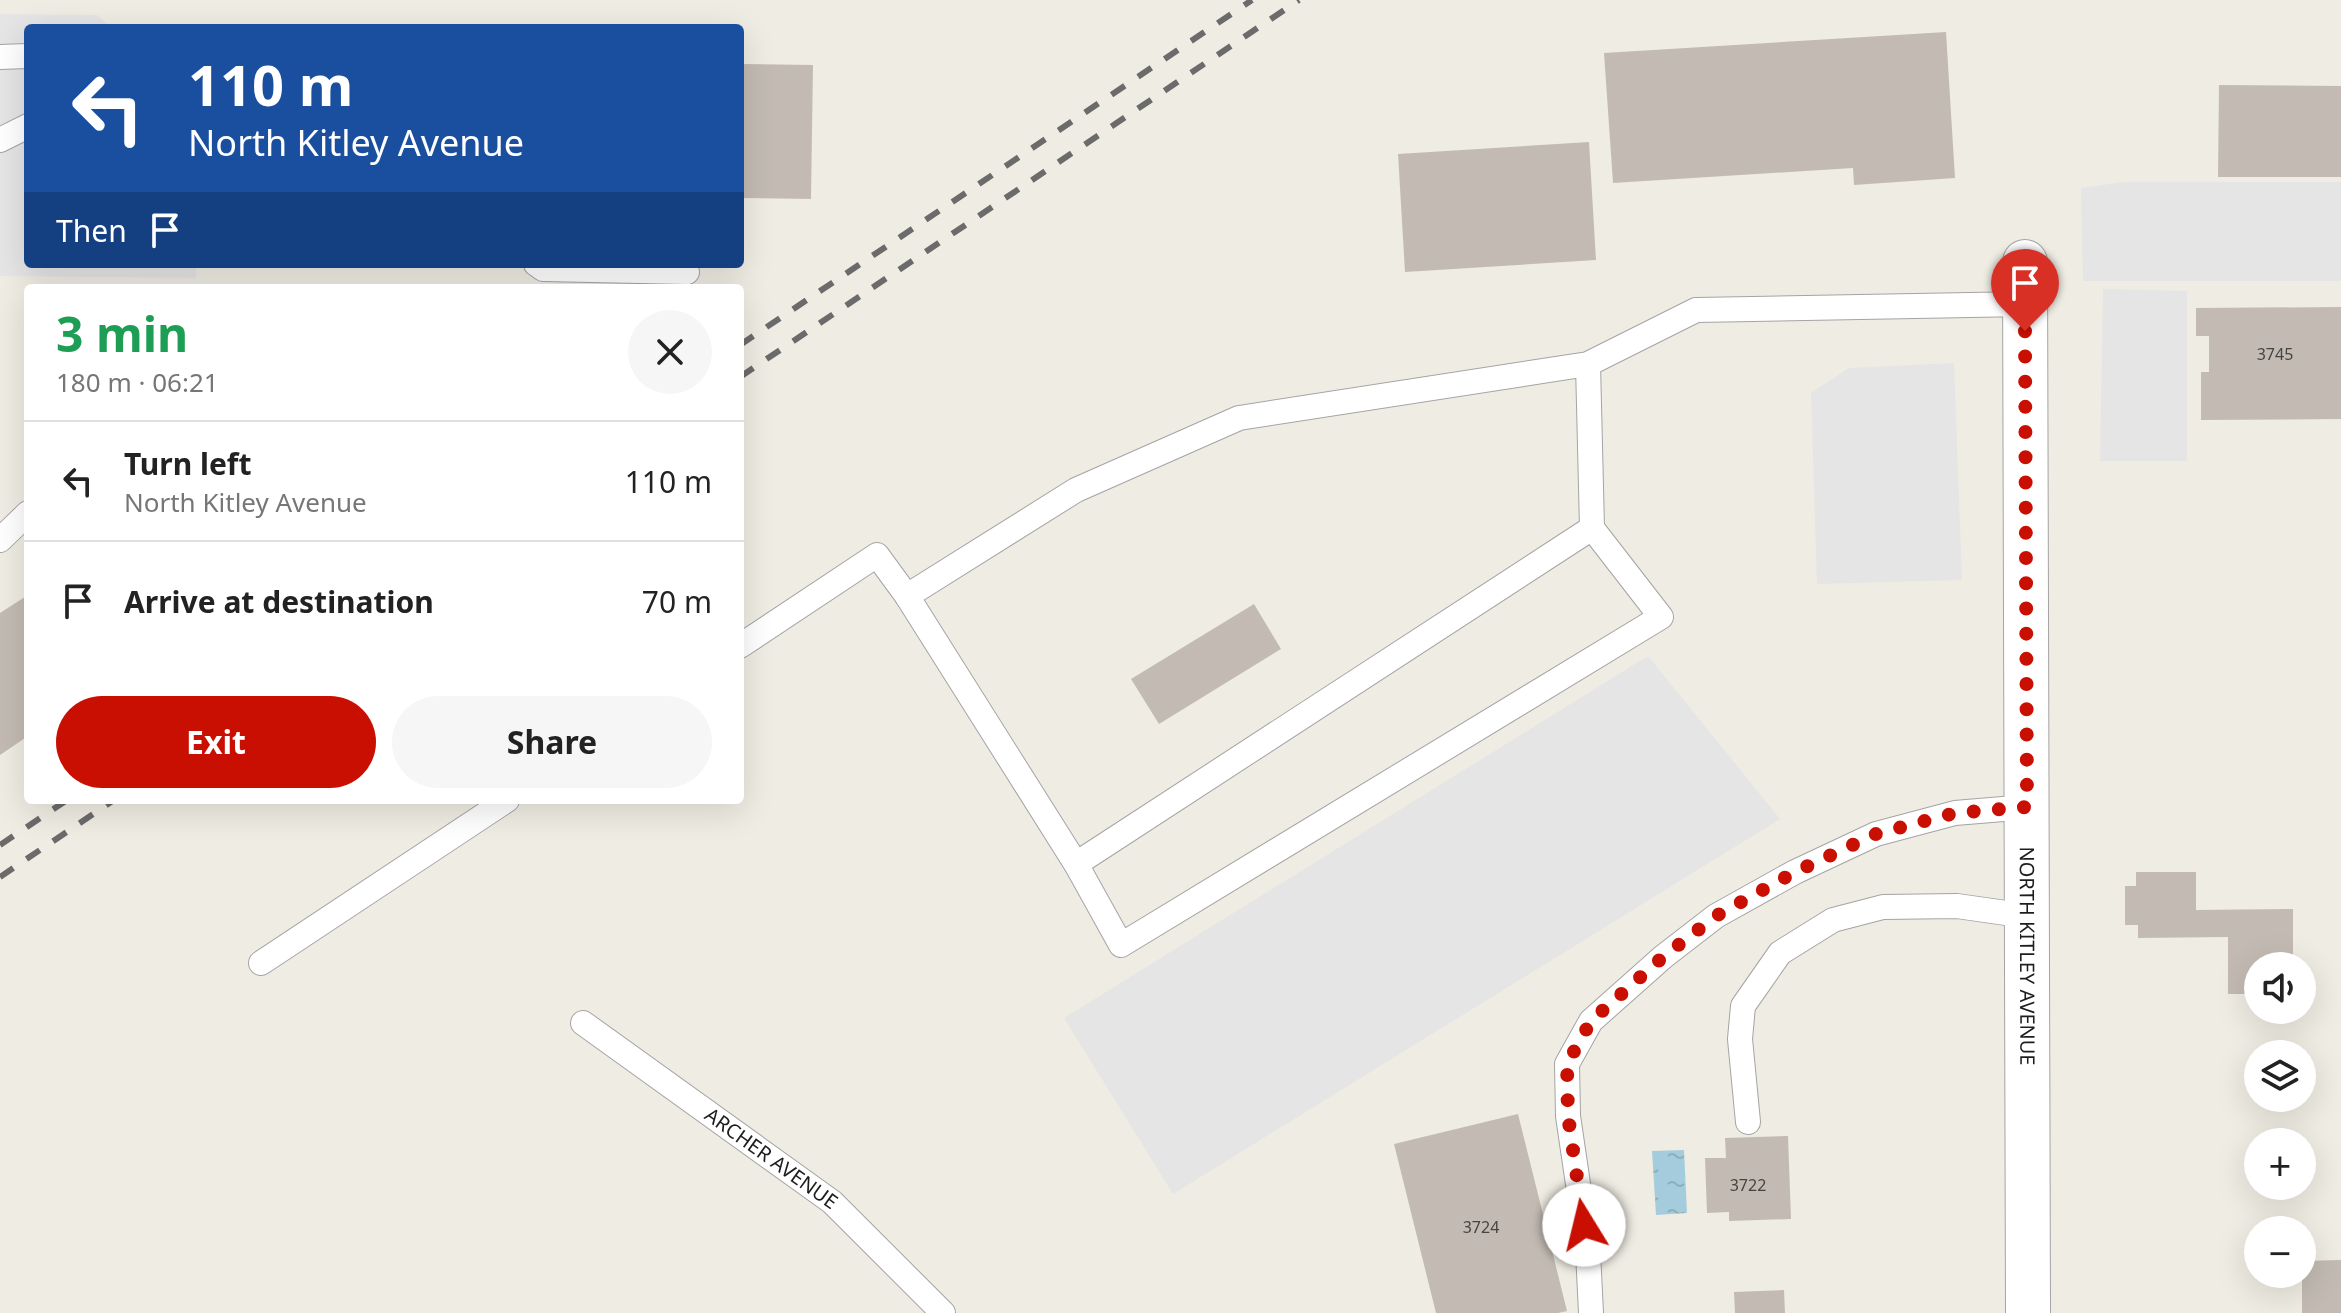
<!DOCTYPE html>
<meta charset="utf-8">
<style>
:root{--surface:#fff;--page:#f6f6f6;--text:#222;--muted:#767676;--line:#e0e0e0;--accent:#c90f02}
body{margin:0;font-family:"Noto Sans",sans-serif;background:var(--page);color:var(--text);height:100vh;display:flex;flex-direction:column;font-size:30px;white-space:nowrap}
*{box-sizing:border-box;margin:0}
p{font-size:26px;color:var(--muted)}
.icon{flex:none;width:44px;height:44px;fill:none;stroke:currentColor;stroke-width:2;stroke-linecap:round;stroke-linejoin:round}
.map{position:relative;flex:1;overflow:hidden}
.sheet{position:absolute;left:24px;top:284px;width:720px;height:520px;display:flex;flex-direction:column;background:var(--surface);border-radius:8px;box-shadow:0 8px 32px #0002}
.sheet>*{flex:none}
.banner{position:absolute;left:24px;top:24px;width:720px;height:244px;border-radius:8px;box-shadow:0 8px 32px #0002;background:#1a4fa0;color:#fff;overflow:hidden}
.controls{position:absolute;left:2244px;top:952px;display:grid;gap:16px}
.controls a{display:grid;place-items:center;width:72px;height:72px;border-radius:50%;background:var(--surface);box-shadow:0 8px 32px #0002;font-size:40px}
.pin{position:absolute;display:grid;place-items:center;width:68px;height:68px;color:#fff;margin:-82px -34px;border-radius:50% 50% 50% 0;rotate:-45deg;box-shadow:0 0 8px #0007}
.pin .icon{rotate:45deg}
.me{position:absolute;width:88px;margin:-44px;rotate:351deg;stroke-linejoin:round;filter:drop-shadow(0 0 6px #0008)}
.turn{display:flex;align-items:center;gap:28px;height:168px;padding:0 32px;font-size:36px}
.turn .icon{width:104px;height:104px;stroke-width:2.5}
.turn b{display:block;font-size:56px;line-height:68px}
.then{display:flex;align-items:center;height:76px;padding:0 32px;background:#0003;gap:16px;font-size:30px}
.round{display:grid;place-items:center;flex:none;width:84px;height:84px;border-radius:42px;background:var(--page)}
.overview{display:flex;align-items:center;justify-content:space-between;height:136px;padding:0 32px}
h1{font-size:48px;font-weight:700;line-height:60px;color:#1e9e55}
.cta{display:flex;gap:16px;margin-top:auto;padding:16px 32px}
.cta a{flex:1;height:92px;border-radius:48px;background:var(--accent);color:#fff;font-size:32px;font-weight:700;line-height:92px;text-align:center}
.cta a+a{background:var(--page);color:var(--text)}
ul{padding:0;list-style:none}
li{display:flex;align-items:center;gap:24px;height:120px;padding:0 32px;border-top:2px solid var(--line)}
li div{flex:1}
li b{display:block;font-size:30px}
li em{font-style:normal}
.map>svg:first-child{display:block}
.parking{fill:#e5e5e5}
.water{fill:url(#water-ripples)}
.building{fill:#c3bbb3}
.lines{fill:none;stroke-linecap:round;stroke-linejoin:round}
.service-casing{stroke:#a4a4a4;stroke-width:26}
.minor-casing{stroke:#a4a4a4;stroke-width:46}
.service{stroke:#fff;stroke-width:24}
.minor{stroke:#fff;stroke-width:44}
.rail{stroke:#6b6b6b;stroke-width:6;stroke-dasharray:16 16;stroke-linecap:butt}
.route{stroke:#c90f02;stroke-width:14;stroke-dasharray:0 25.2}
.labels{text-anchor:middle;stroke-width:8;stroke-linejoin:round;paint-order:stroke}
.number-label{font-size:16px;fill:#464442}
.street-label{font-size:20px;fill:#1d1d1d;stroke:#fff}
</style>
<div class="map">
<svg width="2341" height="1313" viewBox="0 0 2341 1313">
<defs>
<pattern id="water-ripples" width="26" height="14" patternUnits="userSpaceOnUse" patternTransform="scale(2)"><rect width="26" height="14" fill="#a4ccdc"/><path d="M2 4q2-2 4 0t4 0M15 11q2-2 4 0t4 0" fill="none" stroke="#8dafbc"/></pattern>
</defs>
<rect width="100%" height="100%" fill="#efece3"/>
<!-- parking -->
<path class="parking" d="M 0,14 L 97,15 L 108,25 L 165,28 L 28,28 L 28,264 L 196,264 L 196,278 L 0,276 Z
M 2124,182 L 2341,182 L 2341,281 L 2083,281 L 2081,188 Z
M 2103,289 L 2187,291 L 2187,461 L 2100,461 Z
M 1954,363 L 1962,580 L 1817,584 L 1811,393 L 1849,368 Z
M 1648,656 L 1780,819 L 1173,1194 L 1064,1018 Z"/>
<!-- water -->
<path class="water" d="M 1684,1150 L 1687,1213 L 1656,1215 L 1652,1151 Z"/>
<!-- building -->
<path class="building" d="M 1946,32 L 1955,178 L 1854,185 L 1853,168 L 1613,183 L 1604,53 Z
M 740,64 L 813,65 L 811,199 L 740,198 Z
M 2219,85 L 2341,86 L 2341,177 L 2218,177 Z
M 1589,142 L 1596,260 L 1405,272 L 1398,154 Z
M 2341,307 L 2341,419 L 2201,420 L 2201,372 L 2209,372 L 2209,336 L 2196,336 L 2196,308 Z
M 28,595 L 28,736 L 0,755 L 0,613 Z
M 1254,604 L 1281,649 L 1159,724 L 1131,679 Z
M 2136,872 L 2196,872 L 2196,910 L 2293,909 L 2293,966 L 2258,966 L 2258,994 L 2228,994 L 2228,937 L 2138,938 L 2138,925 L 2125,925 L 2125,886 L 2136,886 Z
M 1518,1114 L 1567,1311 L 1558,1313 L 1436,1313 L 1394,1144 Z
M 1788,1136 L 1791,1219 L 1729,1221 L 1729,1212 L 1707,1213 L 1705,1158 L 1726,1158 L 1725,1138 Z
M 2341,1260 L 2341,1313 L 2302,1313 L 2302,1261 Z
M 1784,1290 L 1785,1313 L 1735,1313 L 1734,1292 Z"/>
<g class="lines">
<defs>
<g id="service">
<path d="M 0,57 L 28,56"/>
<path d="M 0,140 L 28,126"/>
<path d="M 536,264 L 543,269 L 687,272"/>
<path d="M 1588,364 L 1592,528 L 1076,864 L 907,596 L 1076,490 L 1239,418 L 1588,364 L 1696,310 L 2025,304"/>
<path d="M 0,540 L 28,513"/>
<path d="M 740,646 L 877,555 L 907,596"/>
<path d="M 1076,864 L 1121,945 L 1661,617 L 1592,528"/>
<path d="M 261,963 L 507,800"/>
<path id="s1" d="M 583,1023 L 832,1202 L 943,1313"/>
<path d="M 1748,1122 L 1740,1039 L 1743,1006 L 1780,953 L 1833,920 L 1883,907 L 1957,906 L 2027,916"/>
<path d="M 1591,1313 L 1588,1252 L 1568,1116 L 1567,1064 L 1591,1021 L 1663,957 L 1716,916 L 1795,872 L 1876,834 L 1955,813 L 2027,807"/>
</g>
<g id="minor">
<path id="s2" d="M 2025,262 L 2028,1313"/>
</g>
</defs>
<!-- service casing -->
<use href="#service" class="service-casing"/>
<!-- minor casing -->
<use href="#minor" class="minor-casing"/>
<!-- service -->
<use href="#service" class="service"/>
<!-- minor -->
<use href="#minor" class="minor"/>
<!-- rail -->
<path class="rail" d="M 740,345 L 1252,0
M 740,377 L 1299,0
M 0,845 L 67,800
M 0,877 L 114,800"/>
</g>
<g class="lines">
<!-- route -->
<path class="route" d="M 1584,1225 L 1568,1116 L 1567,1064 L 1591,1021 L 1663,957 L 1716,916 L 1795,872 L 1876,834 L 1955,813 L 2027,807 L 2025,331"/>
</g>
<g class="labels">
<!-- number labels -->
<g class="number-label">
<text x="2275" y="360">3745</text>
<text x="1748" y="1191">3722</text>
<text x="1481" y="1233">3724</text>
</g>
<!-- street labels -->
<g class="street-label">
<text dy="7" stroke="none"><textPath href="#s2" startOffset="694">NORTH KITLEY AVENUE</textPath></text>
<text dy="7" stroke="none"><textPath href="#s1" startOffset="232">ARCHER AVENUE</textPath></text>
</g>
</g>
</svg>
<div class="controls">
<a><svg class="icon" aria-label="sound" viewBox="0 0 24 24"><path d="M4 9h4l5-4v14l-5-4H4zM17 9q2 3 0 6"/></svg></a>
<a><svg class="icon" aria-label="layers" viewBox="0 0 24 24"><path d="M12 4l9 5-9 5-9-5zM3 14l9 5 9-5"/></svg></a>
<a>+</a>
<a>−</a>
</div>
<div class="pin" style="left:2025px;top:331px;background:#d93025"><svg class="icon" aria-label="arrive" viewBox="0 0 24 24"><path d="M6 21V4h12l-3 4 3 4H6"/></svg></div>
<svg class="me" style="left:1584px;top:1225px" viewBox="-20 -20 40 40"><circle r="19" fill="#fff"/><path d="M0-13L10 11 0 6-10 11z" fill="#c90f02"/></svg>
<div class="banner">
<div class="turn"><svg class="icon" aria-label="left" viewBox="0 0 24 24"><path d="M17 20v-9H6M10 6l-5 5 5 5"/></svg><div><b>110 m</b>North Kitley Avenue</div></div>
<div class="then">Then<svg class="icon" aria-label="arrive" viewBox="0 0 24 24"><path d="M6 21V4h12l-3 4 3 4H6"/></svg></div>
</div>
<section class="sheet">
<div class="overview"><div><h1>3 min</h1><p>180 m · 06:21</p></div><a class="round"><svg class="icon" aria-label="close" viewBox="0 0 24 24"><path d="M6 6l12 12M18 6L6 18"/></svg></a></div>
<ul>
<li><svg class="icon" aria-label="left" viewBox="0 0 24 24"><path d="M17 20v-9H6M10 6l-5 5 5 5"/></svg><div><b>Turn left</b><p>North Kitley Avenue</p></div><em>110 m</em></li>
<li><svg class="icon" aria-label="arrive" viewBox="0 0 24 24"><path d="M6 21V4h12l-3 4 3 4H6"/></svg><div><b>Arrive at destination</b></div><em>70 m</em></li>
</ul>
<div class="cta"><a>Exit</a><a>Share</a></div>
</section>
</div>
